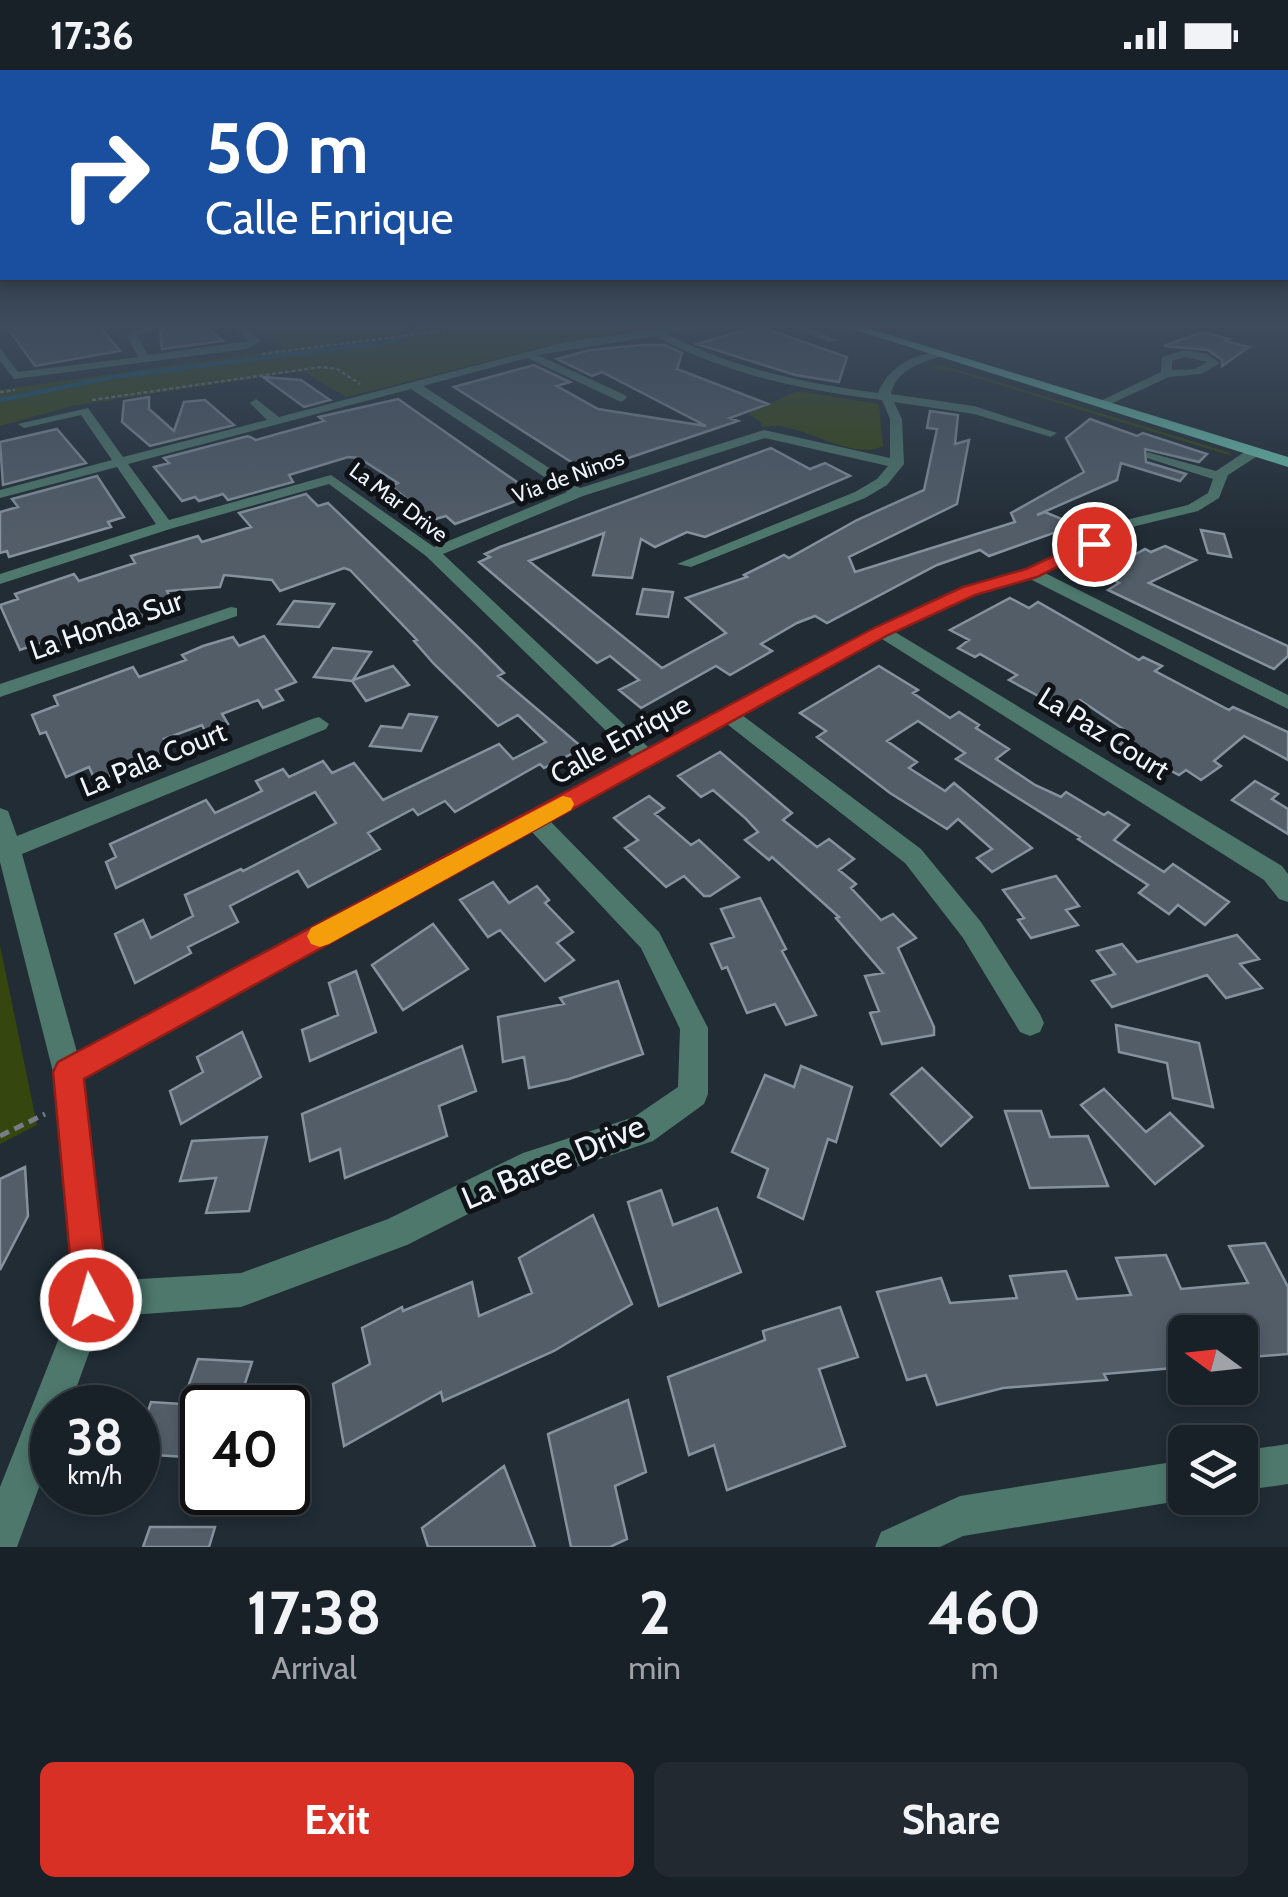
<!DOCTYPE html>
<style>
:root{--surface:#192128;--page:#222930;--text:#f1f3f6;--muted:#9fa3a8;--line:#373e45;--accent:#d93025}
body{margin:0;font-family:Cabin,sans-serif;background:var(--page);color:var(--text);height:100vh;display:flex;flex-direction:column;font-size:38px;white-space:nowrap}
*{box-sizing:border-box;margin:0}
p{font-size:32px;color:var(--muted)}
.icon{flex:none;width:55px;height:55px;fill:none;stroke:currentColor;stroke-width:2;stroke-linecap:round;stroke-linejoin:round}
.map{position:relative;height:1477px;overflow:hidden}
.side{display:flex;flex-direction:column;background:var(--surface);flex:1}
.side>*{flex:none}
.hud{position:absolute;left:0px;top:0px;width:1290px;height:210px;box-shadow:0 5px 15px #0003,0 0 0 2px var(--line);background:#1a4fa0;color:#fff;overflow:hidden}
.needle{width:65px;rotate:285deg}
.buttons{position:absolute;left:1168px;top:1245px;display:grid;gap:20px}
.buttons a{display:grid;place-items:center;width:90px;height:90px;border-radius:15px;background:var(--surface);box-shadow:0 5px 15px #0003,0 0 0 2px var(--line);font-size:50px}
.speed{position:absolute;left:30px;top:1315px;display:flex;gap:20px;font-size:50px;font-weight:700;text-align:center}
.speed>*{display:grid;place-content:center;width:130px;height:130px;border-radius:50%;background:var(--surface);box-shadow:0 5px 15px #0003,0 0 0 2px var(--line);line-height:1}
.speed small{font-size:25px;font-weight:400}
.speed .limit{border:5px solid #111;border-radius:15px;background:#fff;color:#111}
.pin{position:absolute;display:grid;place-items:center;width:85px;height:85px;color:#fff;margin:-42px;border:5px solid #fff;border-radius:50%;box-shadow:0 2px 10px #0007}
.me{position:absolute;width:110px;margin:-55px;rotate:354deg;stroke-linejoin:round;filter:drop-shadow(0 0 8px #0008)}
.turn{display:flex;align-items:center;gap:35px;height:210px;padding:0 40px;font-size:45px}
.turn .icon{width:130px;height:130px;stroke-width:2.5}
.turn b{display:block;font-size:70px;line-height:85px}
.eta{display:flex;justify-content:space-evenly;align-items:center;height:170px;text-align:center}
.eta b{font-size:60px;font-weight:700;line-height:70px}
.cta{display:flex;gap:20px;margin-top:auto;padding:20px 40px}
.cta a{flex:1;height:115px;border-radius:15px;background:var(--accent);color:#fff;font-size:40px;font-weight:700;line-height:115px;text-align:center}
.cta a+a{background:var(--page);color:var(--text)}
.status{display:flex;justify-content:space-between;align-items:center;height:70px;padding:0 50px;background:var(--surface);direction:ltr}
.status svg{height:28px;fill:currentColor}
.map>svg:first-child{display:block}
.green{fill:#36460f}
.lines{fill:none;stroke-linecap:round;stroke-linejoin:round}
.stream{stroke:#0a587b;stroke-width:4}
.building{fill:#525d68;stroke:#85929d;stroke-width:2.5}
.path-far1{stroke:#757e86;stroke-width:2.5;stroke-dasharray:4 2.5;stroke-linecap:butt}
.path{stroke:#757e86;stroke-width:5;stroke-dasharray:10 6;stroke-linecap:butt}
.minor{fill:#4e786c;fill-rule:evenodd}
.major{fill:#6bc5ae;fill-rule:evenodd}
.route{fill:#d93025;stroke:#8d1f18;stroke-width:2.5}
.slow{fill:#f59e0b}
.labels{text-anchor:middle;stroke-width:10;stroke-linejoin:round;paint-order:stroke}
.far-street-label{font-size:22px;fill:#edf4fa;stroke:#0f1318}
.street-label{font-size:28px;fill:#edf4fa;stroke:#0f1318}
.near-street-label{font-size:32px;fill:#edf4fa;stroke:#0f1318}
</style>
<div class="status"><b>17:36</b><svg viewBox="0 0 49 12"><path d="M0 12V9h3v3zM5 12V6h3v6zM10 12V3h3v9zM15 12V0h3v12zM26 1h20v11H26zM47 4h2v5h-2z"/></svg></div>
<div class="map">
<svg width="1288" height="1477" viewBox="0 0 1288 1477">
<rect width="100%" height="100%" fill="#212c35"/>
<!-- green -->
<path class="green" d="M 256,257 L 679,257 L 547,276 L 346,327 L 302,301 L 72,336 L 0,356 L 0,320 L 285,279 Z
M 942,295 L 1228,382 L 1232,386 L 954,301 L 928,298 Z
M 797,321 L 879,334 L 883,376 C 850,393 797,348 762,357 L 760,351 L 748,344 Z
M 0,875 L 37,1055 L 0,1074 Z"/>
<g class="lines">
<!-- stream -->
<path class="stream" d="M 0,330 L 113,307 L 388,272 L 402,267 L 412,257"/>
</g>
<!-- building -->
<path class="building" d="M 7,257 L 100,257 L 120,281 L 35,296 Z
M 165,257 L 206,257 L 223,271 L 162,279 L 160,261 Z
M 751,258 L 763,258 L 847,287 L 839,312 L 795,305 L 697,274 Z
M 1202,262 L 1230,269 L 1226,271 L 1249,277 L 1222,296 L 1222,290 L 1208,280 L 1164,276 Z
M 641,275 L 665,275 L 682,283 L 677,299 L 768,334 L 730,348 L 738,351 L 587,402 L 454,317 L 534,295 L 570,312 L 557,316 L 598,339 L 706,356 L 602,302 L 592,306 L 557,289 L 590,280 Z
M 263,307 L 301,310 L 330,330 L 304,337 Z
M 149,327 L 149,339 L 174,361 L 184,332 L 205,330 L 234,355 L 150,376 L 122,352 L 124,331 Z
M 398,329 L 534,424 L 455,454 L 446,446 L 432,450 L 391,416 L 398,413 L 359,388 L 348,387 L 289,405 L 293,412 L 228,430 L 223,424 L 199,431 L 195,427 L 182,431 L 154,397 L 169,393 L 164,388 L 248,366 L 256,370 L 324,351 L 319,347 Z
M 930,341 L 958,345 L 955,374 L 969,370 L 957,434 L 849,487 L 855,502 L 1015,452 L 1011,443 L 1084,402 L 1066,368 L 1090,349 L 1137,366 L 1143,363 L 1207,384 L 1199,392 L 1145,379 L 1146,392 L 1186,404 L 1180,411 L 1121,393 L 1117,410 L 1037,445 L 1045,442 L 1076,455 L 989,486 L 980,480 L 937,495 L 827,553 L 815,546 L 797,553 L 761,574 L 772,581 L 730,605 L 716,596 L 641,638 L 619,620 L 639,610 L 610,586 L 597,593 L 479,492 L 490,487 L 485,484 L 500,477 L 771,378 L 810,399 L 825,393 L 850,406 L 705,467 L 687,462 L 655,477 L 641,469 L 632,508 L 593,505 L 604,463 L 529,491 L 662,598 L 726,563 L 686,528 L 747,507 L 744,505 L 784,485 L 789,488 L 857,450 L 924,420 L 937,359 L 927,358 Z
M 57,359 L 86,393 L 3,415 L 0,372 Z
M 97,406 L 124,447 L 108,452 L 111,457 L 9,487 L 7,481 L 0,483 L 0,442 L 18,437 L 12,429 Z
M 306,424 L 318,436 L 328,433 L 476,575 L 504,603 L 498,606 L 583,678 L 544,698 L 540,694 L 455,742 L 445,731 L 418,745 L 413,739 L 368,763 L 380,779 L 308,817 L 298,801 L 230,836 L 238,852 L 188,877 L 191,883 L 135,913 L 115,864 L 143,850 L 151,868 L 193,846 L 185,825 L 241,799 L 243,801 L 336,753 L 315,722 L 116,818 L 106,792 L 116,787 L 110,774 L 206,730 L 215,743 L 262,721 L 256,711 L 283,699 L 289,707 L 323,691 L 332,703 L 354,693 L 383,730 L 499,674 L 513,689 L 546,672 L 518,645 L 498,656 L 434,594 L 414,571 L 417,570 L 350,500 L 344,498 L 280,521 L 272,510 L 224,505 L 220,517 L 167,521 L 170,527 L 154,531 L 159,542 L 47,580 L 43,572 L 20,580 L 0,535 L 18,529 L 15,524 L 74,504 L 79,511 L 135,493 L 131,486 L 198,466 L 202,472 L 251,457 L 239,443 Z
M 1201,460 L 1224,464 L 1231,487 L 1208,483 Z
M 1165,476 L 1196,490 L 1149,513 L 1288,576 L 1288,586 L 1274,599 L 1108,520 L 1119,513 L 1101,504 L 1145,479 L 1151,482 Z
M 643,519 L 673,522 L 668,547 L 637,544 Z
M 1010,528 L 1029,538 L 1038,532 L 1139,590 L 1143,587 L 1162,596 L 1155,601 L 1229,640 L 1233,637 L 1288,662 L 1288,690 L 1244,666 L 1214,691 L 1221,696 L 1201,710 L 1186,700 L 1179,705 L 1120,674 L 1132,665 L 1080,630 L 1066,641 L 1009,610 L 1017,605 L 980,584 L 975,587 L 958,578 L 969,570 L 950,560 Z
M 294,531 L 334,534 L 319,557 L 278,554 Z
M 264,566 L 296,612 L 276,620 L 283,630 L 263,638 L 258,630 L 222,644 L 228,654 L 206,663 L 202,655 L 164,669 L 169,680 L 96,712 L 89,697 L 66,707 L 46,662 L 40,664 L 32,645 L 58,635 L 54,626 L 133,597 L 139,607 L 186,590 L 182,585 L 203,576 L 233,567 L 239,576 Z
M 333,578 L 371,582 L 353,610 L 393,596 L 409,615 L 366,631 L 352,611 L 314,607 Z
M 879,596 L 918,620 L 913,623 L 950,648 L 959,642 L 979,655 L 976,658 L 1009,679 L 996,689 L 1035,715 L 1061,727 L 1066,722 L 1104,745 L 1108,742 L 1129,755 L 1114,770 L 1164,802 L 1173,794 L 1229,832 L 1205,855 L 1178,835 L 1169,844 L 1139,823 L 1148,815 L 1078,769 L 1080,767 L 956,689 L 965,683 L 918,651 L 887,671 L 917,692 L 909,698 L 945,721 L 954,713 L 1032,778 L 992,802 L 977,788 L 992,779 L 958,749 L 947,759 L 890,723 L 817,667 L 826,661 L 800,643 Z
M 409,644 L 437,647 L 421,681 L 370,676 L 381,656 L 402,658 Z
M 720,682 L 792,743 L 783,750 L 817,777 L 829,769 L 854,789 L 839,800 L 856,814 L 851,818 L 881,850 L 893,844 L 916,868 L 898,878 L 934,957 L 934,965 L 882,974 L 870,943 L 879,941 L 865,906 L 883,903 L 836,848 L 839,847 L 772,787 L 769,790 L 745,770 L 758,762 L 745,748 L 713,720 L 701,727 L 678,706 Z
M 1255,711 L 1278,724 L 1272,729 L 1288,739 L 1288,764 L 1232,730 Z
M 649,726 L 664,738 L 655,744 L 691,775 L 699,770 L 739,807 L 710,826 L 704,826 L 684,806 L 666,817 L 625,778 L 638,770 L 614,748 Z
M 1056,806 L 1079,836 L 1066,840 L 1078,855 L 1031,868 L 1018,850 L 1024,848 L 1003,820 Z
M 493,812 L 509,833 L 537,816 L 549,830 L 545,833 L 573,862 L 557,873 L 574,890 L 545,911 L 500,860 L 488,867 L 460,830 Z
M 760,828 L 786,879 L 782,881 L 816,945 L 786,955 L 775,934 L 747,943 L 727,897 L 722,899 L 711,874 L 734,867 L 721,839 Z
M 433,854 L 468,899 L 403,940 L 372,895 Z
M 1237,865 L 1259,889 L 1240,894 L 1262,918 L 1226,928 L 1207,905 L 1112,937 L 1092,911 L 1115,904 L 1097,881 L 1122,874 L 1137,892 Z
M 356,901 L 376,962 L 310,991 L 302,960 L 338,945 L 329,913 Z
M 618,911 L 643,984 L 569,1009 L 529,1018 L 524,987 L 503,992 L 498,947 L 564,934 L 560,928 Z
M 1116,955 L 1199,973 L 1213,1037 L 1173,1028 L 1167,993 L 1119,982 Z
M 242,962 L 261,1007 L 181,1054 L 170,1021 L 203,1002 L 197,987 Z
M 462,976 L 476,1021 L 439,1036 L 447,1066 L 345,1108 L 340,1079 L 310,1091 L 302,1044 Z
M 801,996 L 852,1017 L 836,1072 L 828,1069 L 803,1149 L 758,1127 L 768,1099 L 732,1082 L 765,1005 L 794,1017 Z
M 922,998 L 972,1047 L 941,1076 L 891,1024 Z
M 1104,1019 L 1146,1062 L 1170,1043 L 1203,1076 L 1155,1114 L 1081,1035 Z
M 1005,1041 L 1041,1041 L 1050,1067 L 1088,1066 L 1108,1116 L 1030,1118 Z
M 267,1067 L 249,1141 L 206,1143 L 216,1108 L 180,1111 L 192,1071 Z
M 25,1097 L 28,1146 L 0,1200 L 0,1109 Z
M 661,1120 L 673,1155 L 717,1138 L 741,1202 L 659,1236 L 628,1132 Z
M 593,1145 L 632,1234 L 554,1281 L 443,1331 L 441,1322 L 344,1376 L 333,1314 L 370,1294 L 362,1258 L 402,1237 L 403,1241 L 472,1212 L 479,1246 L 532,1223 L 519,1188 Z
M 1265,1173 L 1288,1217 L 1288,1284 L 1240,1288 L 1240,1262 L 1185,1262 L 1185,1297 L 1104,1304 L 1107,1310 L 1003,1318 L 937,1335 L 926,1305 L 907,1310 L 877,1222 L 941,1208 L 950,1233 L 1017,1228 L 1010,1206 L 1066,1201 L 1077,1229 L 1131,1225 L 1116,1188 L 1166,1185 L 1181,1219 L 1248,1213 L 1229,1176 Z
M 840,1237 L 858,1287 L 819,1299 L 845,1376 L 727,1420 L 714,1375 L 689,1385 L 668,1307 L 765,1270 L 763,1261 Z
M 198,1289 L 252,1292 L 237,1338 L 202,1338 L 202,1388 L 138,1384 L 138,1370 L 151,1332 L 182,1334 Z
M 628,1330 L 646,1402 L 615,1416 L 627,1469 L 610,1477 L 571,1477 L 548,1364 Z
M 504,1396 L 535,1477 L 428,1477 L 422,1458 Z
M 150,1457 L 215,1457 L 209,1477 L 143,1477 Z"/>
<g class="lines">
<!-- path-far1 -->
<path class="path-far1" d="M 262,284 L 472,257
M 0,322 L 15,320
M 92,330 L 321,297 L 337,299 L 360,314"/>
<!-- path -->
<path class="path" d="M 0,1066 L 45,1044"/>
<!-- minor -->
<path class="minor" d="M 146,257 L 161,257 L 137,266 L 148,285 L 249,271 L 234,257 L 245,257 L 261,271 L 247,279 L 14,309 L 0,291 L 0,278 L 18,302 L 138,287 L 126,265 Z
M 674,257 L 702,257 L 667,264 C 734,299 804,313 878,323 C 889,296 915,283 943,282 L 943,286 C 921,292 896,300 891,324 L 974,336 L 1057,363 L 1051,367 L 974,344 L 894,332 L 902,349 L 904,394 L 887,415 L 865,428 L 691,497 L 677,494 L 855,422 L 877,409 L 888,396 L 765,368 L 583,426 L 443,484 L 649,678 L 876,557 L 963,517 L 1026,499 L 1126,450 L 1188,435 L 1208,423 L 1213,409 L 1147,388 L 1147,382 L 1216,401 L 1249,379 L 1259,379 L 1259,385 L 1228,405 L 1219,428 L 1198,441 L 1136,456 L 1045,503 L 1288,625 L 1288,639 L 1030,509 L 975,525 L 895,562 L 1282,796 L 1288,804 L 1288,832 L 1279,829 L 1264,810 L 882,569 L 742,645 L 921,779 L 981,852 L 1040,944 L 1044,953 L 1040,962 L 1030,966 L 1020,962 L 963,868 L 905,793 L 727,654 L 550,751 L 659,862 L 708,958 L 708,1024 L 704,1034 L 653,1071 L 529,1113 L 407,1175 L 241,1237 L 102,1247 L 69,1338 L 52,1338 L 52,1382 L 17,1477 L 0,1477 L 0,1417 L 74,1230 L 53,1002 L 0,792 L 0,738 L 8,741 L 17,766 L 312,649 L 319,647 L 329,654 L 326,659 L 22,784 L 77,982 L 632,686 L 426,486 L 329,414 L 170,459 L 0,514 L 0,504 L 156,454 L 117,397 L 0,428 L 0,420 L 112,390 L 81,345 L 24,358 L 18,354 L 88,338 L 123,387 L 267,350 L 250,333 L 256,329 L 279,347 L 565,272 ZM 655,266 C 726,304 801,320 882,330 L 890,349 L 890,388 L 764,360 L 580,418 L 423,316 L 527,288 L 621,332 L 627,328 L 625,325 L 538,285 ZM 411,319 L 567,422 L 434,477 L 331,405 L 169,450 L 128,394 ZM 532,762 L 641,878 L 680,959 L 678,1017 L 634,1047 L 523,1083 L 388,1149 L 241,1203 L 106,1211 L 83,1009 Z
M 793,257 L 808,257 L 838,270 L 829,272 Z
M 1185,280 L 1207,284 L 1220,293 L 1201,304 L 1169,307 L 1106,336 L 1096,333 L 1161,302 L 1162,287 ZM 1185,287 L 1207,292 L 1195,299 L 1172,300 L 1172,291 Z
M 231,537 L 237,538 L 237,546 L 0,627 L 0,614 Z
M 1288,1374 L 1288,1414 L 1240,1421 L 1240,1381 Z
M 1185,1390 L 1185,1428 L 1190,1428 L 1185,1430 L 963,1466 L 940,1477 L 875,1477 L 881,1462 L 960,1426 Z"/>
<!-- major -->
<path class="major" d="M 846,257 L 864,257 L 1288,387 L 1288,397 Z"/>
</g>
<!-- sky -->
<linearGradient id="sky" x2="0" y2="1"><stop stop-color="#12181d"/><stop offset="0.55" stop-color="#3d4b5c"/><stop offset="1" stop-color="#3d4b5c" stop-opacity="0"/></linearGradient>
<rect width="1288" height="464" fill="url(#sky)"/>
<!-- route -->
<path class="route" d="M 1088,470 L 1102,474 L 1037,507 L 975,525 L 888,565 L 84,1009 L 109,1230 L 104,1243 L 91,1248 L 79,1243 L 74,1230 L 53,1002 L 58,992 L 876,557 L 963,517 L 1026,499 Z"/>
<!-- slow -->
<path class="slow" d="M 563,726 L 571,728 L 574,734 L 571,740 L 329,874 L 320,877 L 311,874 L 307,866 L 311,858 Z"/>
<g class="labels">
<!-- far-street labels -->
<g class="far-street-label">
<text transform="translate(568 406) rotate(-20)" y="8">Via de Ninos</text>
<text transform="translate(399 432) rotate(37)" y="8">La Mar Drive</text>
</g>
<!-- street labels -->
<g class="street-label">
<text transform="translate(106 555) rotate(-19)" y="10">La Honda Sur</text>
<text transform="translate(1104 663) rotate(32)" y="10">La Paz Court</text>
<text transform="translate(620 669) rotate(-29)" y="10">Calle Enrique</text>
<text transform="translate(153 689) rotate(-22)" y="10">La Pala Court</text>
</g>
<!-- near-street labels -->
<g class="near-street-label">
<text transform="translate(553 1092) rotate(-23)" y="11">La Baree Drive</text>
</g>
</g>
</svg>
<div class="buttons">
<a><svg class="needle" viewBox="-14 -14 28 28"><path d="M0-13l5 13h-10z" fill="#e53935"/><path d="M0 13l5-13h-10z" fill="#9fa3a8"/></svg></a>
<a><svg class="icon" aria-label="layers" viewBox="0 0 24 24"><path d="M12 4l9 5-9 5-9-5zM3 14l9 5 9-5"/></svg></a>
</div>
<div class="speed"><div>38<small>km/h</small></div><div class="limit">40</div></div>
<div class="pin" style="left:1094px;top:474px;background:#d93025"><svg class="icon" aria-label="arrive" viewBox="0 0 24 24"><path d="M6 21V4h12l-3 4 3 4H6"/></svg></div>
<svg class="me" style="left:91px;top:1230px" viewBox="-20 -20 40 40"><circle r="17" fill="#d93025" stroke="#fff" stroke-width="3"/><path d="M0-11L8 9 0 5-8 9z" fill="#fff"/></svg>
<div class="hud">
<div class="turn"><svg class="icon" aria-label="right" viewBox="0 0 24 24"><path d="M7 20v-9h11M14 6l5 5-5 5"/></svg><div><b>50 m</b>Calle Enrique</div></div>
</div>
</div>
<section class="side">
<div class="eta">
<div><b>17:38</b><p>Arrival</p></div>
<div><b>2</b><p>min</p></div>
<div><b>460</b><p>m</p></div>
</div>
<div class="cta"><a>Exit</a><a>Share</a></div>
</section>
